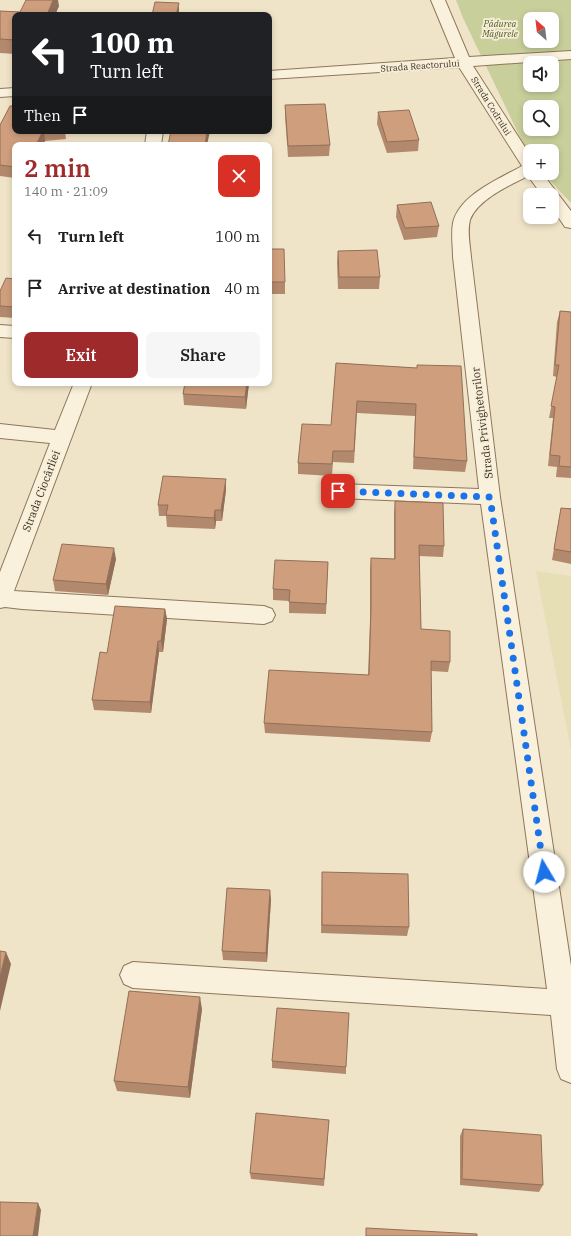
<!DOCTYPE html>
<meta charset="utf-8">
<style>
:root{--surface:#fff;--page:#f6f6f6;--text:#222;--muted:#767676;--accent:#9e2a2b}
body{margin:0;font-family:"IBM Plex Serif",serif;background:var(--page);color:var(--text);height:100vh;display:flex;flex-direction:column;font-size:15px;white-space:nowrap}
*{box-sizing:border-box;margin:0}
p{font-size:13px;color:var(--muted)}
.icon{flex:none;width:22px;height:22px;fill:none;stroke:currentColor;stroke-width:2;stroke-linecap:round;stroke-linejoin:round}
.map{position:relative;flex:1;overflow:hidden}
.sheet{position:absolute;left:12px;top:142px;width:260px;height:244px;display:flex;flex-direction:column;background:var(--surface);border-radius:8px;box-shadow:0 2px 6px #0003}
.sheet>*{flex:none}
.hud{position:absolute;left:12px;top:12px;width:260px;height:122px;border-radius:8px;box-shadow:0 2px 6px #0003;background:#202124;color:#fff;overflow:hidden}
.needle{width:26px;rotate:332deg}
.controls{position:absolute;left:523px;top:12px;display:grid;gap:8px}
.controls a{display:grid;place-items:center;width:36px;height:36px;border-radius:8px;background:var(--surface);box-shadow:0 2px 6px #0003;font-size:20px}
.pin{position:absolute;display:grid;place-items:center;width:34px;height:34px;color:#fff;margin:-17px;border-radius:8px;box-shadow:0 2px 6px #0006}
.me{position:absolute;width:44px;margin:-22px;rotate:352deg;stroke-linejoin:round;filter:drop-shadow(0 0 3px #0008)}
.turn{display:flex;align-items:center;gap:14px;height:84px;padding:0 12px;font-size:18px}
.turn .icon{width:52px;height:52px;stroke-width:2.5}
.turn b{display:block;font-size:28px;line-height:34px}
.then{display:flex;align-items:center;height:38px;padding:0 12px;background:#0003;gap:8px;font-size:15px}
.round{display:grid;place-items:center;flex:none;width:42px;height:42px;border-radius:8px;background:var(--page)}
.headline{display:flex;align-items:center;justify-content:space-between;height:68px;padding:0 12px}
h1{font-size:24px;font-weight:600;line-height:30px;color:var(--accent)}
.action{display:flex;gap:8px;margin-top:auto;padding:8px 12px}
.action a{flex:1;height:46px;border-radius:8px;background:var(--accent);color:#fff;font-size:16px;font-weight:600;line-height:46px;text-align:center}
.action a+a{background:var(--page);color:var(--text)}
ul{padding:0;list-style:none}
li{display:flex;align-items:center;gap:12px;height:52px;padding:0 12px}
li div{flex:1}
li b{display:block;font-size:15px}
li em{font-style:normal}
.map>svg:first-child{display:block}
.farmland{fill:#e6deb5}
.green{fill:#c9cf9b;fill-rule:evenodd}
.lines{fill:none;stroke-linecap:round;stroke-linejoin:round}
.street-casing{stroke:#8d765c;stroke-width:2}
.street{fill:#faf1dc;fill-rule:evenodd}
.wall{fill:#b2896c}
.shaded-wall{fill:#916f58}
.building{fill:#cf9f7d;stroke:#916f58}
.route{stroke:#1a73e8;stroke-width:7;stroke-dasharray:0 12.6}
.labels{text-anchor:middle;stroke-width:3.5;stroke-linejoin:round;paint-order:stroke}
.far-park-label{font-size:9px;font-style:italic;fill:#4d5a26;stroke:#f7eed8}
.far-street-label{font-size:9px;fill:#3d2e20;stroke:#f7eed8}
.street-label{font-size:11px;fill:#3d2e20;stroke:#f7eed8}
</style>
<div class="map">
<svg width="571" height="1236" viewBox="0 0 571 1236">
<rect width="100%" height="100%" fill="#f0e4c8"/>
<!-- farmland -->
<path class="farmland" d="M 536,571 L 571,576 L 571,750 Z"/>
<!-- green -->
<path class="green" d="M 456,0 L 571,0 L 571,203 L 543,173 L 552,173 L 552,151 L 530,151 L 530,158 L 463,18 ZM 530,19 L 552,19 L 552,41 L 530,41 ZM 530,63 L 552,63 L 552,85 L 530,85 ZM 530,107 L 552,107 L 552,129 L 530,129 Z"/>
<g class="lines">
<defs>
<path id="street" d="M 431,0 L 445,0 L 469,57 L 571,51 L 571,59 L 473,66 L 530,155 L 530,173 L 542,173 L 571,211 L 571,228 L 565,227 L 552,208 L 552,195 L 542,195 L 528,176 C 510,185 477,200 470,220 C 467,232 470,245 471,257 L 500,497 L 571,966 L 571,1083 L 561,1079 L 557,1069 L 551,1015 L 133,988 L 124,984 L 120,975 L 124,966 L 133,962 L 547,989 L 481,504 L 338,498 L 331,496 L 328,491 L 331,486 L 338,484 L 479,489 L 453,257 C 453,246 451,234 453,223 C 459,195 499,179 522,166 L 459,67 L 269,79 L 269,71 L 455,58 Z
M 15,88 L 15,96 L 0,97 L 0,89 Z
M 147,131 L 163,131 L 161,145 L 145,145 Z
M 0,325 L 15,326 L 15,338 L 0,337 Z
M 74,383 L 92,383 L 14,591 L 264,606 L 272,609 L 275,615 L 272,621 L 264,624 L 22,609 L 5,607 L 0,608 L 0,572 L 50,443 L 0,438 L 0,424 L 55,430 Z"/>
</defs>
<!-- street casing -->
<use href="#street" class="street-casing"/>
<!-- street -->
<use href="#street" class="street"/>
</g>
<!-- wall -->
<path class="wall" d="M 59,6 L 55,15 L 15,15 L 15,54 L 0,53 L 0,11 L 20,12 Z
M 285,105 L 330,145 L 329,156 L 288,157 L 285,116 Z
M 378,112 L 419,140 L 418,151 L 387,153 L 377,124 Z
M 0,125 L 15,131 L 65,131 L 66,139 L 45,141 L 43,145 L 15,145 L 15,178 L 0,176 Z
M 397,205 L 439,226 L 437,237 L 404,240 L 396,217 Z
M 269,249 L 285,282 L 285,294 L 269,294 Z
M 338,251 L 380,277 L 379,289 L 338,289 L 337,262 Z
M 15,279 L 15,318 L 0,317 L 0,291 Z
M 560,311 L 571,312 L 571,478 L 556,477 L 557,467 L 548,466 L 553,418 L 549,418 L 557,377 L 553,376 L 557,322 Z
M 336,363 L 417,368 L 417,365 L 467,461 L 465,472 L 413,469 L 415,416 L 357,413 L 354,463 L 333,462 L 332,476 L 298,474 L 298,463 L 331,425 Z
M 185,383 L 249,383 L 246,409 L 184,405 L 183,394 Z
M 226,490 L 222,521 L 216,521 L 215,529 L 167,527 L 166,516 L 159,516 L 158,505 Z
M 571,499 L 571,564 L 552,560 L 559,519 L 561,508 L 571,508 Z
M 395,501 L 444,546 L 443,557 L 419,556 L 421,629 L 450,662 L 448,672 L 431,671 L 432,732 L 430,742 L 265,733 L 264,723 L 368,675 L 370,621 L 370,569 L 371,558 L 394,559 L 394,513 Z
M 116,559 L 108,595 L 55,591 L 53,580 Z
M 328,562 L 326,614 L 289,613 L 289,601 L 273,600 L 273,589 Z
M 165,609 L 167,619 L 163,652 L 159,652 L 151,713 L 94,710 L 92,700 L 107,653 Z
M 322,872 L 409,927 L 407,936 L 321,933 Z
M 271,899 L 267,962 L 223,960 L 222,951 Z
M 202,1009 L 190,1098 L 117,1091 L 114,1081 Z
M 272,1061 L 346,1067 L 346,1074 L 272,1068 Z
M 329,1120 L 324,1186 L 251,1179 L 250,1173 Z
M 463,1129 L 543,1185 L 539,1192 L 460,1185 L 460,1136 Z"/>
<!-- shaded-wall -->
<path class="shaded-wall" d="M 53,0 L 58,0 L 59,6 L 55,15 L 47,15 Z
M 179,3 L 179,12 L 178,15 L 176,15 Z
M 43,131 L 44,131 L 45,141 L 43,145 L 36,145 Z
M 207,131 L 210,131 L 207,145 L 205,145 Z
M 247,383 L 249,383 L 246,409 L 245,397 Z
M 226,479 L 226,490 L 222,521 L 221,510 Z
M 215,510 L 216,521 L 215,529 L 214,518 Z
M 114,548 L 116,559 L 108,595 L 106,584 Z
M 165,609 L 167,619 L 163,652 L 161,641 Z
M 158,641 L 159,652 L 151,713 L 150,702 Z
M 270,890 L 271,899 L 267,962 L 266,953 Z
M 6,952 L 11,964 L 0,1011 L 0,977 Z
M 200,997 L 202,1009 L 190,1098 L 188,1087 Z
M 38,1203 L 41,1210 L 38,1236 L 33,1236 Z"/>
<!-- building -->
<path class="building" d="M 26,0 L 53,0 L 47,15 L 15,15 L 15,40 L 0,39 L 0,11 L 20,12 Z
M 155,2 L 179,3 L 176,15 L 152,15 Z
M 325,104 L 330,145 L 288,146 L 285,105 Z
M 10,106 L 15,106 L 15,131 L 43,131 L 36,145 L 15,145 L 15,167 L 0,165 L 0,125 Z
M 409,110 L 419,140 L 387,142 L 378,112 Z
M 171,131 L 207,131 L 205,145 L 168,145 Z
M 431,202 L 439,226 L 405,228 L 397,205 Z
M 269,249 L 284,249 L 285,282 L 269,282 Z
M 377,250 L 380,277 L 339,277 L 338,251 Z
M 6,278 L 15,279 L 15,307 L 0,306 L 0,291 Z
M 560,311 L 571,312 L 571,467 L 559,466 L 560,456 L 550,455 L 555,407 L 551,406 L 559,365 L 555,365 Z
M 336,363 L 417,368 L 417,365 L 461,366 L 467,461 L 414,457 L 416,404 L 357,401 L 354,451 L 333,451 L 332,464 L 298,463 L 302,424 L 331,425 Z
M 185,383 L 247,383 L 245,397 L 183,394 Z
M 163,476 L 226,479 L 221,510 L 215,510 L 214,518 L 166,515 L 168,505 L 158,505 Z
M 395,501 L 443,503 L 444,546 L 419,545 L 421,629 L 450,631 L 450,662 L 431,661 L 432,732 L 264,723 L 269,670 L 369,675 L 371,610 L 371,558 L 395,559 Z
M 561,508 L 571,509 L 571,552 L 554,549 Z
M 62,544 L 114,548 L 106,584 L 53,580 Z
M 275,560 L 328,562 L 326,604 L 289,602 L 290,590 L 273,589 Z
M 115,606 L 165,609 L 161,641 L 158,641 L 150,702 L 92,700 L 100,652 L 107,653 Z
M 322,872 L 408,874 L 409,927 L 322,925 Z
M 227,888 L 270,890 L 266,953 L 222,951 Z
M 0,951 L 6,952 L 0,977 Z
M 129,991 L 200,997 L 188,1087 L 114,1081 Z
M 277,1008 L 349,1013 L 346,1067 L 272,1061 Z
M 256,1113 L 329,1120 L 324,1179 L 250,1173 Z
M 463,1129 L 541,1135 L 543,1185 L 462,1179 Z
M 0,1202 L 38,1203 L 33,1236 L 0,1236 Z
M 366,1228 L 477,1234 L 477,1236 L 366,1236 Z"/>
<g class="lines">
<!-- route -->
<path class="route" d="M 338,491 L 490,497 L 544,872"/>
</g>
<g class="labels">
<!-- far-park labels -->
<g class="far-park-label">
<text x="500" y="27">Pădurea<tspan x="500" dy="10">Măgurele</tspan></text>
</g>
<!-- far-street labels -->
<g class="far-street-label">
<text transform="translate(420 66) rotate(-4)" y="3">Strada Reactorului</text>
<text transform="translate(491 106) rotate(58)" y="3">Strada Codrului</text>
</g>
<!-- street labels -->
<g class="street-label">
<text transform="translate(482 423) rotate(-97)" y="4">Strada Privighetorilor</text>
<text transform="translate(41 491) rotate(-69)" y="4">Strada Ciocârliei</text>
</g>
</g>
</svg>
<div class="controls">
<a><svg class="needle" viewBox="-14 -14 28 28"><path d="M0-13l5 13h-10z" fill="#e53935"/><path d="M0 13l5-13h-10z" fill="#767676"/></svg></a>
<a><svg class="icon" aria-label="sound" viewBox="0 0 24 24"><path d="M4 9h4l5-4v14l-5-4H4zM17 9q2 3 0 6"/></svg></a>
<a><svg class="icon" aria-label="search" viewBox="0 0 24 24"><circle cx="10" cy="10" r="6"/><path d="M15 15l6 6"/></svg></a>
<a>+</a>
<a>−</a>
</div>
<div class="pin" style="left:338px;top:491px;background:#d93025"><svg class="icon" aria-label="arrive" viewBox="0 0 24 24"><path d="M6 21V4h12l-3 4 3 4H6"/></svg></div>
<svg class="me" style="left:544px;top:872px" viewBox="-20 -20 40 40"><circle r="19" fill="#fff"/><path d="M0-13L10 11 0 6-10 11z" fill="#1a73e8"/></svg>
<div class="hud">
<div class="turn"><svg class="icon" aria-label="left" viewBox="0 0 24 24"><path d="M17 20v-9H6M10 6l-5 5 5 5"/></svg><div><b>100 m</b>Turn left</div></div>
<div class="then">Then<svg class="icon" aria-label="arrive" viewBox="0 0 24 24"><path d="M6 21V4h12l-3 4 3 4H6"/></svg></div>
</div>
<section class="sheet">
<div class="headline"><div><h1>2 min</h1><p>140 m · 21:09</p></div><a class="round" style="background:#d93025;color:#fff"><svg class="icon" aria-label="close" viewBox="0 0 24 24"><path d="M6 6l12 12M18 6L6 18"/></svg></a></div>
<ul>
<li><svg class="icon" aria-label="left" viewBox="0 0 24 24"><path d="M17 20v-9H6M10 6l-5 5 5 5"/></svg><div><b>Turn left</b></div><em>100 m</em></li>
<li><svg class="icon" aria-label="arrive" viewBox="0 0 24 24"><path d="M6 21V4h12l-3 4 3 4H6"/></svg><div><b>Arrive at destination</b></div><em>40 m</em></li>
</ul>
<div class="action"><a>Exit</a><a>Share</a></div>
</section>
</div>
